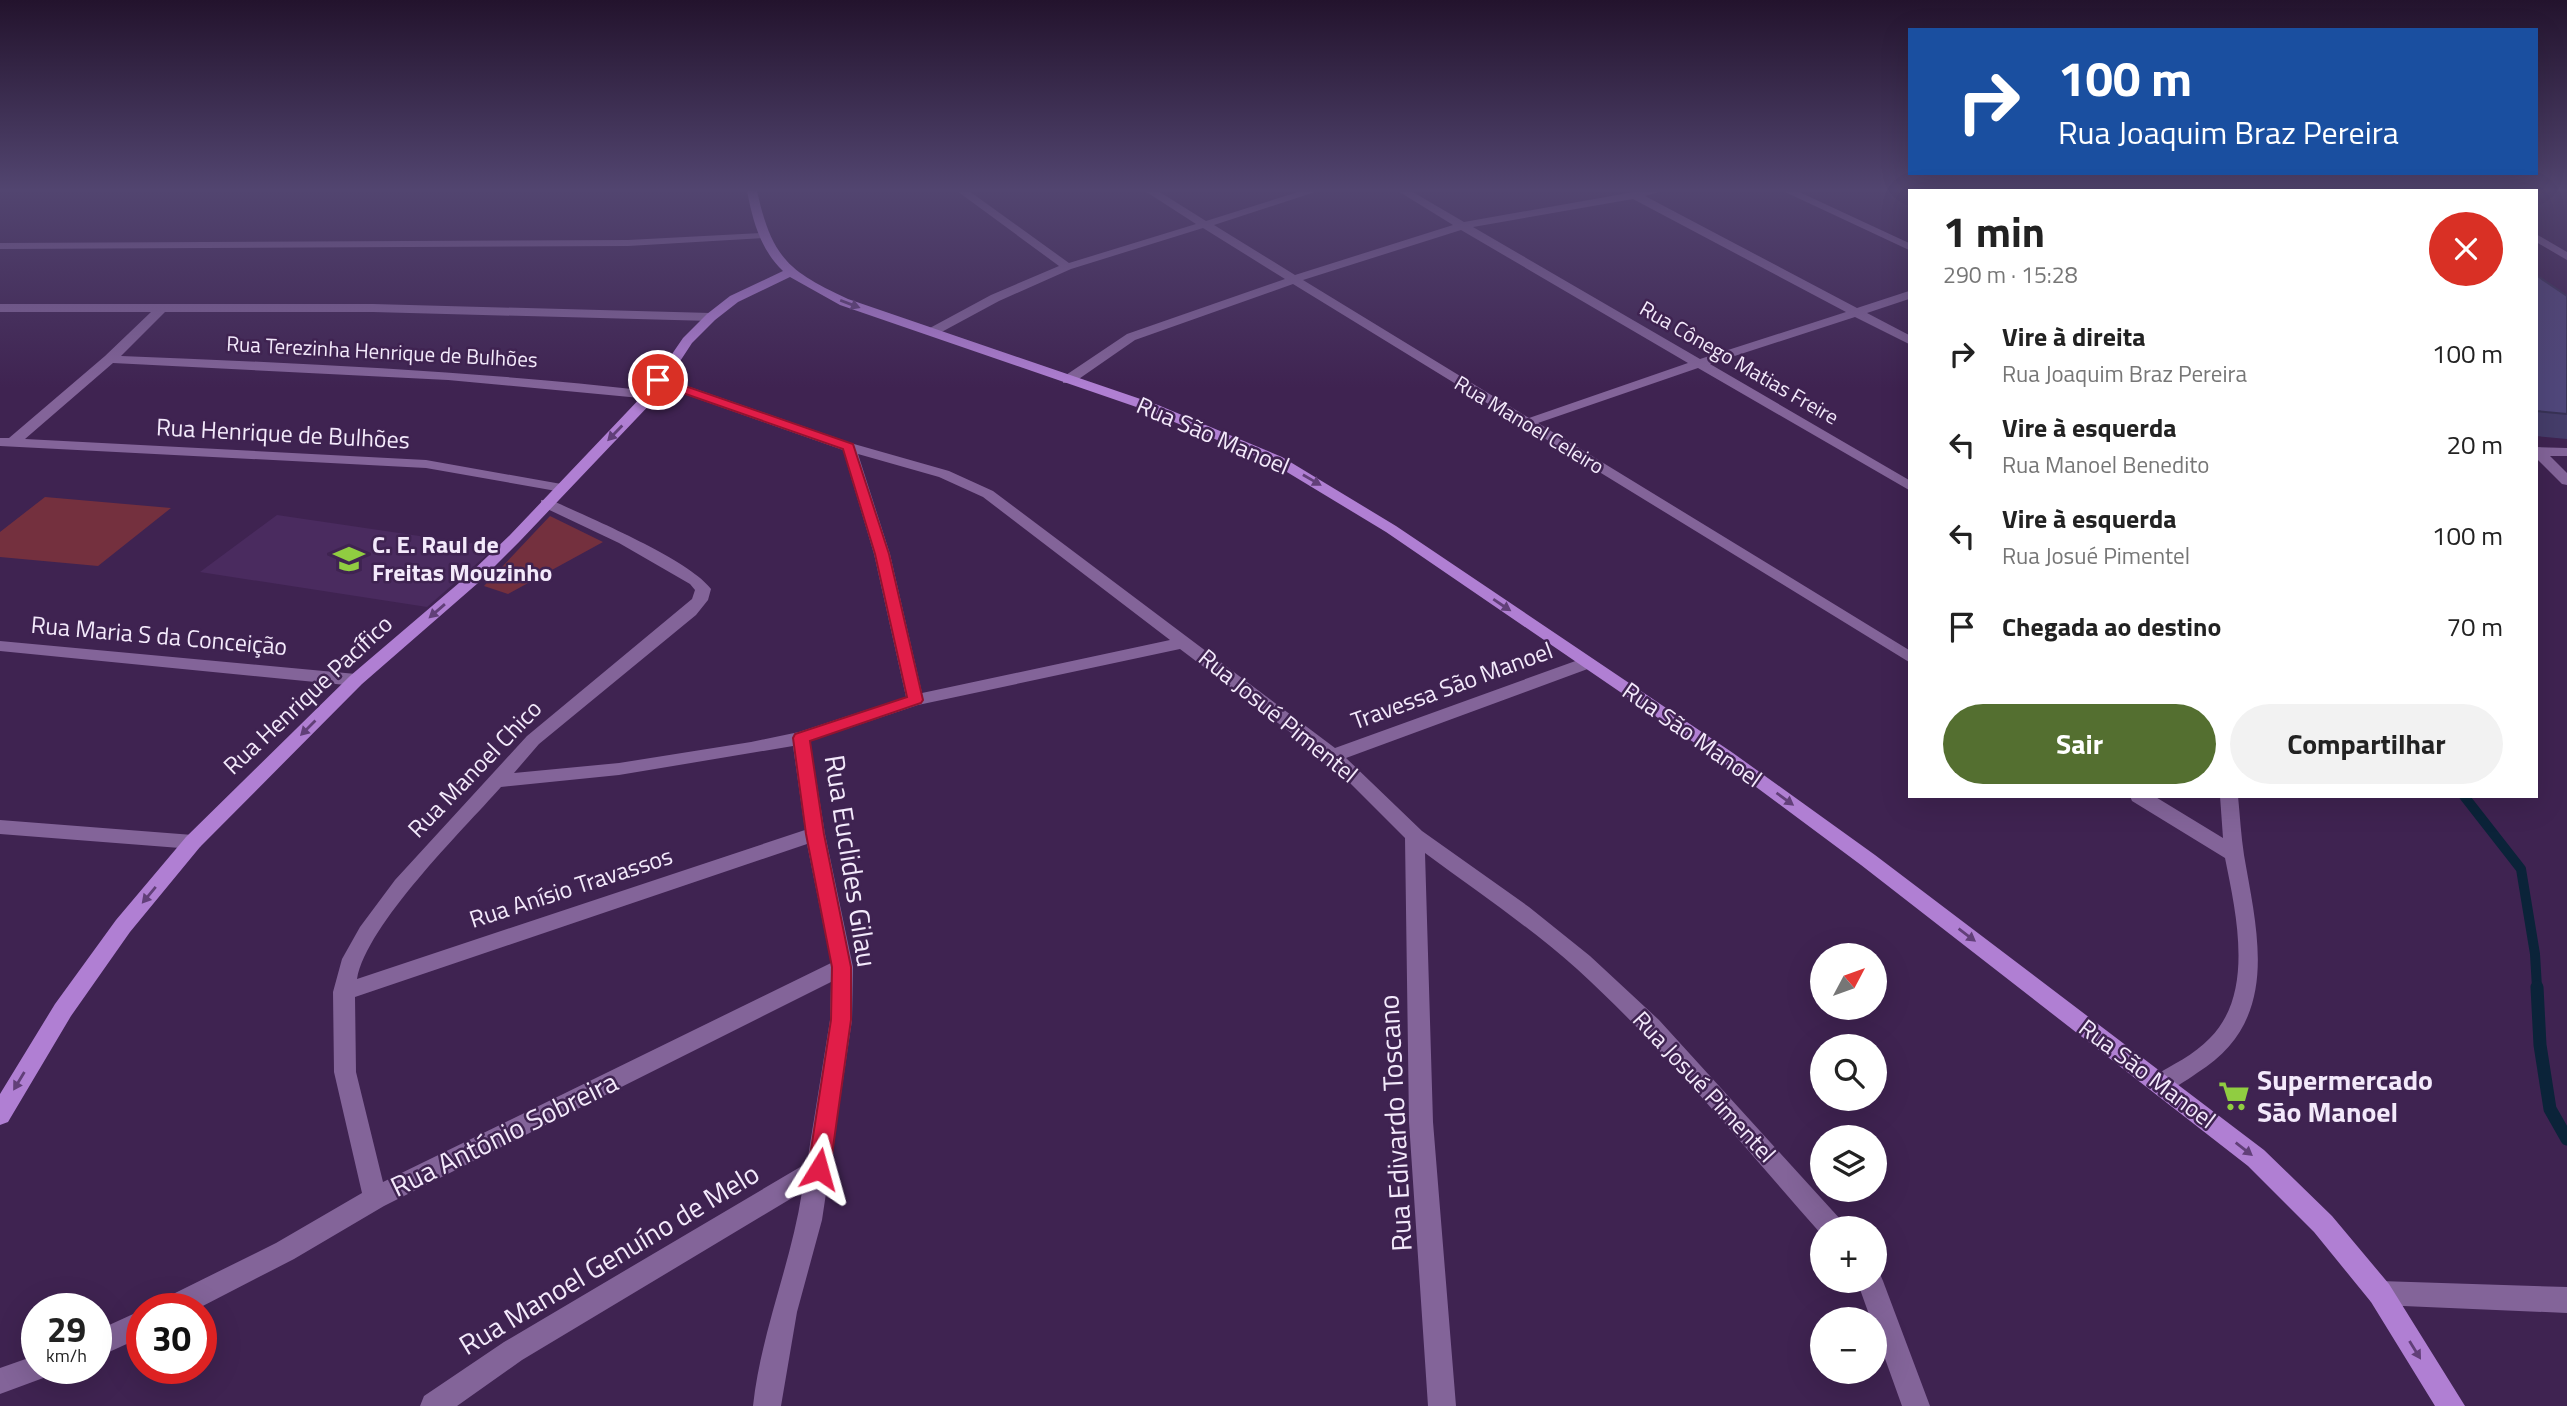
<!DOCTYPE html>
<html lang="pt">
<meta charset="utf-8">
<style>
:root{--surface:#fff;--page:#f2f2f2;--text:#222;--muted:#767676;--accent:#546f30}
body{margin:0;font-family:"Titillium Web",sans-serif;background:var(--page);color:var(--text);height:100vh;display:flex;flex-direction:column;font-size:26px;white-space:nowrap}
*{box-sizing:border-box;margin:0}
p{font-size:23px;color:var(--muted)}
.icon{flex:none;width:38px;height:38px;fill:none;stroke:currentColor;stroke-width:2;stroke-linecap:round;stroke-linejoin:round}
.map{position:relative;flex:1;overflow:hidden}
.sheet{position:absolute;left:1908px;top:189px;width:630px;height:609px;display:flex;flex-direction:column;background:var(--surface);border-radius:0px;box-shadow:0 7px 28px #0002}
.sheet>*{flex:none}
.banner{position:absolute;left:1908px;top:28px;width:630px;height:147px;border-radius:0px;box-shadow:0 7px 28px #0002;background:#1a4fa0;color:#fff;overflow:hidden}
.needle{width:46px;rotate:49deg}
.buttons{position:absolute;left:1810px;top:943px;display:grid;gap:14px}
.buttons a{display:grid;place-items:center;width:77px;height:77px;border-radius:50%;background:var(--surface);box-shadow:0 7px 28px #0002;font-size:35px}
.speed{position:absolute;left:21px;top:1293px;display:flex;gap:14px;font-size:35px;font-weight:700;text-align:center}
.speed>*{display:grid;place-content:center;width:91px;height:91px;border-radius:50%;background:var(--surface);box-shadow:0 7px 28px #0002;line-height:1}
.speed small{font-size:18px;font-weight:400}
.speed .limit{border:10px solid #d22;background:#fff;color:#111}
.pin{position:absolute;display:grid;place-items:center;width:60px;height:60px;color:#fff;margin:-30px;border:4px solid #fff;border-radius:50%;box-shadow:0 2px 7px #0007}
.me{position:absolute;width:77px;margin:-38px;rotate:8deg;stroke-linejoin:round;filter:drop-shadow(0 0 5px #0008)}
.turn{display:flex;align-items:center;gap:24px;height:147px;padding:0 35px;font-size:32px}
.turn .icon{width:91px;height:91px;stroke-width:2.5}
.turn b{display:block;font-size:49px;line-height:60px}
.round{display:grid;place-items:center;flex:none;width:74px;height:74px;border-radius:37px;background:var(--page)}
.head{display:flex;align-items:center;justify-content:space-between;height:119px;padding:0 35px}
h1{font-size:42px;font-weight:700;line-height:52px}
.cta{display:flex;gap:14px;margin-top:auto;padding:14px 35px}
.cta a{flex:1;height:80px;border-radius:42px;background:var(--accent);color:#fff;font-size:28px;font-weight:700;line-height:80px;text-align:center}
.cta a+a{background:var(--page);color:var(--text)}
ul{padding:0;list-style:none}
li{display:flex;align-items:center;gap:21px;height:91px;padding:0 35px}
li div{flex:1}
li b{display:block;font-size:26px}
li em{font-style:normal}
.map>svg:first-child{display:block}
.built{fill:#4a2b5f}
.green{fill:#74303e}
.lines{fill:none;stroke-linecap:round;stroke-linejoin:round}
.stream-far1{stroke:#0b2339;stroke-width:10}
.stream{stroke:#0b2339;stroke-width:13}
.street{fill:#836499;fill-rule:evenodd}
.secondary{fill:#b07fd3;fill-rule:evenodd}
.wall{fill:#453d6a}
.building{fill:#50477b;stroke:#383256;stroke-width:2}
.oneway{fill:#613f78}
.route{fill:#e11d48;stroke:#92132f;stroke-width:2}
.labels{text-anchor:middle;stroke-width:5;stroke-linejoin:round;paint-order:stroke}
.far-street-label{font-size:21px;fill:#f3e9fb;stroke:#3f2351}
.street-label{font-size:24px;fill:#f3e9fb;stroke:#3f2351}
.poi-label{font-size:24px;font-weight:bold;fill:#f3e9fb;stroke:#3f2351;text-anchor:start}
.near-street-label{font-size:28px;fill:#f3e9fb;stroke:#3f2351}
.near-poi-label{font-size:28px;font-weight:bold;fill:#f3e9fb;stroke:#3f2351;text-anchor:start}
</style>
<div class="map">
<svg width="2567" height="1406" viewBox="0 0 2567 1406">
<rect width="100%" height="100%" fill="#3f2351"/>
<!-- built -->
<path class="built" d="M 277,515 L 460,542 L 497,546 L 427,607 L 200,572 Z"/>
<!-- green -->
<path class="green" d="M 45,497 L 171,508 L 98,566 L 0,557 L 0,532 Z
M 550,516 L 603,542 L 508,594 L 484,586 Z"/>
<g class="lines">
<!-- stream-far1 -->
<path class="stream-far1" d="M 2464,796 L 2521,869 L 2535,954 L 2537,988"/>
<!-- stream -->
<path class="stream" d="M 2537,987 L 2540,1045 L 2550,1109 L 2567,1139"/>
<!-- street -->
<path class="street" d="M 957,191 L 969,191 L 1069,263 L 1196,224 L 1145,191 L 1158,191 L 1206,221 L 1301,191 L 1318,191 L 1214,225 L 1295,275 L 1453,225 L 1398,191 L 1411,191 L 1464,222 L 1634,192 L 1662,191 L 1645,196 L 1857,308 L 1909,291 L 1909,299 L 1867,313 L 1909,335 L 1909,344 L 1855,317 L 1710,364 L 1909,480 L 1909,490 L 1698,368 L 1538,423 L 1909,650 L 1909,662 L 1293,284 L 1135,340 L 1073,383 L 1063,383 L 1063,377 L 1127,334 L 1285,279 L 1203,228 L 1071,269 L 999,301 L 936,335 L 928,335 L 928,329 L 991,295 L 1059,266 ZM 1633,199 L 1846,312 L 1700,359 L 1473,227 ZM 1461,230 L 1688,363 L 1529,418 L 1303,280 Z
M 1783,191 L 1797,191 L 1909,243 L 1909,250 Z
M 761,233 L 765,234 L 765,238 L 628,246 L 0,249 L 0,243 L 628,240 Z
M 2536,234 L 2567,252 L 2567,260 L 2536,242 Z
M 0,304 L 373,304 L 711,313 L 717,317 L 711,321 L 373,312 L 165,312 L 121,356 C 298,363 475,371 651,391 L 658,395 L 651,399 L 448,380 L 113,363 L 25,439 L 426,460 L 567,485 L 569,488 L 562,492 L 426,468 L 0,446 L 0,438 L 9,438 L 105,356 L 151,312 L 0,312 Z
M 658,376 L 854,444 L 949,471 L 993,491 L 1335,748 L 1581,659 L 1593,659 L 1595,663 L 1593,667 L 1346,758 L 1422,831 L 1529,907 L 1590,956 L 1659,1020 L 1841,1220 L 1844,1228 L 1822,1228 L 1822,1235 C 1742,1145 1666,1050 1577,969 C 1530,927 1476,891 1425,853 L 1433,1122 L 1456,1406 L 1428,1406 L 1409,1122 L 1405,838 L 1327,760 L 1180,649 L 918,705 L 810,741 L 825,834 L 853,967 L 852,1020 L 822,1220 L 797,1312 L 781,1406 L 753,1406 C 761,1332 791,1264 802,1192 L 522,1360 L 457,1406 L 420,1406 L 424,1396 L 504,1342 L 807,1163 L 830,1020 L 831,982 L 384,1206 L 294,1259 L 197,1309 L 157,1309 L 161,1300 L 276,1243 L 362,1193 L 334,1072 L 333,992 L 342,959 L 360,927 L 395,880 L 527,736 L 692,599 L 695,590 L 690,584 L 619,543 L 541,506 L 541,500 L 551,500 C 588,517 690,560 711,589 L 708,600 L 696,615 L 539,744 L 514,773 L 619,763 L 751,742 L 799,732 L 906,697 L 874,554 L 843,450 L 653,383 L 651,380 ZM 858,454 L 939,477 L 983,497 L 1170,640 L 922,693 L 890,554 ZM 793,746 L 805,830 L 357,979 C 367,924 462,831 501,787 L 619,775 ZM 807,844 L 831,963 L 383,1182 L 356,1072 L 355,997 Z
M 2536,447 L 2567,448 L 2567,456 L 2550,456 L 2567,473 L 2567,485 L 2562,484 L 2536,458 Z
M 0,641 L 356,674 L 365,680 L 356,686 L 0,651 Z
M 2130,796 L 2154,796 L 2223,838 L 2220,796 L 2238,796 C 2240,816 2241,836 2244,855 C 2258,936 2281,1021 2197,1073 C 2186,1081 2173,1089 2160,1094 L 2152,1091 L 2149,1084 L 2152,1077 C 2172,1065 2194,1055 2210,1038 C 2255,993 2236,913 2225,858 L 2132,801 Z
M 0,820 L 193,835 L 200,837 L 203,842 L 200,847 L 193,849 L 0,834 Z
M 1874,1270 L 1879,1272 L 1883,1281 L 1930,1406 L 1902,1406 L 1874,1328 L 1874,1320 L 1871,1320 L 1857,1281 L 1874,1281 Z
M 2380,1281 L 2567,1287 L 2567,1313 L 2380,1305 L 2371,1302 L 2367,1293 L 2371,1284 Z
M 142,1310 L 142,1337 L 96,1358 L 96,1331 Z
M 37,1355 L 37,1368 L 50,1368 L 46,1377 L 0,1394 L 0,1368 Z"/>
<!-- secondary -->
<path class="secondary" d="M 747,191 L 757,191 C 772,258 788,271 848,299 L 1158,405 L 1282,457 L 1396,526 L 1733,753 L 1875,855 L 2264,1150 L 2332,1216 L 2389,1284 L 2465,1406 L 2435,1406 L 2371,1302 L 2314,1232 L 2248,1166 L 1861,865 L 1721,761 L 1386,532 L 1272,463 L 1148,411 L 840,305 L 790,277 L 738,302 L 715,320 L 692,343 L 656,398 L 520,541 L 478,583 L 362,684 L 200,847 L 130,932 L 71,1016 L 8,1122 L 0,1125 L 0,1094 L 55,1004 L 116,920 L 186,837 L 350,676 L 466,577 L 510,535 L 646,392 L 683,338 L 707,314 L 730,296 L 783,271 C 760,249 753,221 747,191 Z"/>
</g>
<!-- wall -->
<path class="wall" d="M 2536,275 L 2567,296 L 2567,439 L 2536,436 Z"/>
<!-- building -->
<path class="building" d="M 2536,275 L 2567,296 L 2567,414 L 2536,411 Z"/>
<!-- one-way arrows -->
<defs><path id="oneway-solid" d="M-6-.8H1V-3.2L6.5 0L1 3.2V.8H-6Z" transform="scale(1.75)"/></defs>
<g class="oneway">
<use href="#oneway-solid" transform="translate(850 304) rotate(21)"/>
<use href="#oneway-solid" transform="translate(615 433) rotate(134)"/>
<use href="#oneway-solid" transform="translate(1312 480) rotate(30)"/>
<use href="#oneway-solid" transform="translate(1502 605) rotate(34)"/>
<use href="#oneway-solid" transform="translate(437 611) rotate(139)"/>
<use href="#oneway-solid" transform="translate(308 728) rotate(135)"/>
<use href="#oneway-solid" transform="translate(1785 799) rotate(36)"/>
<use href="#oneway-solid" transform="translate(149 895) rotate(130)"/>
<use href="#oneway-solid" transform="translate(1967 935) rotate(37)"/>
<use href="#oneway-solid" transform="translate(19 1081) rotate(121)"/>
<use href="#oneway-solid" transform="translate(2244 1149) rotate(38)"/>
<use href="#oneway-solid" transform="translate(2415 1350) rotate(58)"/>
</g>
<!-- sky -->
<linearGradient id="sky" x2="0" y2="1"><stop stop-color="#23132d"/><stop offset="0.49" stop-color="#524570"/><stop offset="1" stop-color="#524570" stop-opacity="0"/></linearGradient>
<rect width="2567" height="388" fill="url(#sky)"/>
<!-- route -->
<path class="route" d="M 654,378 L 662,378 L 853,444 L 889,554 L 923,700 L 921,703 L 810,741 L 824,834 L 851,967 L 851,1020 L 830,1169 L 827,1176 L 819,1179 L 812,1176 L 808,1169 L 831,1020 L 832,967 L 806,834 L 793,738 L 795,734 L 907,697 L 875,554 L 843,449 L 654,383 Z"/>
<!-- icons -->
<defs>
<symbol id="school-bare" viewBox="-9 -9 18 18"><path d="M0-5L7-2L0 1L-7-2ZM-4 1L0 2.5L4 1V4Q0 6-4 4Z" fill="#90cd41" stroke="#3f2351" stroke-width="2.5" paint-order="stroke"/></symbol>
<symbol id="supermarket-bare" viewBox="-9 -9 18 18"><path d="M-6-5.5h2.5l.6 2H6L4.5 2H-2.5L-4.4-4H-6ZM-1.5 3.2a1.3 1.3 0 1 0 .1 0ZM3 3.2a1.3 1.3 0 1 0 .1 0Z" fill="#90cd41" stroke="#3f2351" stroke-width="2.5" paint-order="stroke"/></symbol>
</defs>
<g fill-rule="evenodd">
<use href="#school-bare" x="327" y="537" width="44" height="44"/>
<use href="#supermarket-bare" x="2212" y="1074" width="44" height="44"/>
</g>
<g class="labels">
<!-- far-street labels -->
<g class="far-street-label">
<text transform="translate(382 352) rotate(3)" y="7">Rua Terezinha Henrique de Bulhões</text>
<text transform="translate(1739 363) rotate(30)" y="7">Rua Cônego Matias Freire</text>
<text transform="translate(1529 425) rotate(31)" y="7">Rua Manoel Celeiro</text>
</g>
<!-- street labels -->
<g class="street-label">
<text transform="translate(283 434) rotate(3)" y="8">Rua Henrique de Bulhões</text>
<text transform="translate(1213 436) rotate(23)" y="8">Rua São Manoel</text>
<text transform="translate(159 636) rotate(5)" y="8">Rua Maria S da Conceição</text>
<text transform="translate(1452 686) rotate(-20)" y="8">Travessa São Manoel</text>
<text transform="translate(308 695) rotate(-43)" y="8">Rua Henrique Pacífico</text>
<text transform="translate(1278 716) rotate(39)" y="8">Rua Josué Pimentel</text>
<text transform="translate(1692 735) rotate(35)" y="8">Rua São Manoel</text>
<text transform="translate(475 769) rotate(-46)" y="8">Rua Manoel Chico</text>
<text transform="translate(571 888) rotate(-18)" y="8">Rua Anísio Travassos</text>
<text transform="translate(2147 1074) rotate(37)" y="8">Rua São Manoel</text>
<text transform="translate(1704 1087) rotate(47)" y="8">Rua Josué Pimentel</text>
</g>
<!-- poi labels -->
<g class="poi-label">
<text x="372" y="553">C. E. Raul de<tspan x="372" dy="28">Freitas Mouzinho</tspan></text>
</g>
<!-- near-street labels -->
<g class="near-street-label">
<text transform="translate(851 861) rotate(81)" y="10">Rua Euclides Gilau</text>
<text transform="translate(1395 1123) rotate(-93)" y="10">Rua Edivardo Toscano</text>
<text transform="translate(504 1134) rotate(-26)" y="10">Rua António Sobreira</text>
<text transform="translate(609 1259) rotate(-31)" y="10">Rua Manoel Genuíno de Melo</text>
</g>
<!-- near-poi labels -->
<g class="near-poi-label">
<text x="2257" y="1090">Supermercado<tspan x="2257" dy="32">São Manoel</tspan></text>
</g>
</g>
</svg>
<div class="buttons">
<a><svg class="needle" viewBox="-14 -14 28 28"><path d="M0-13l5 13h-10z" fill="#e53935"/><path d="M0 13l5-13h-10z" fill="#767676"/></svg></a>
<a><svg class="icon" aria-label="search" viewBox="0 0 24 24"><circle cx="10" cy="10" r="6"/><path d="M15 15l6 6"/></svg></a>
<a><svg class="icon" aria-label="layers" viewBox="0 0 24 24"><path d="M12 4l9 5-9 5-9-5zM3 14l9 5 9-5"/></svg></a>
<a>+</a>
<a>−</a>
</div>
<div class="speed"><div>29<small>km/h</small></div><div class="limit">30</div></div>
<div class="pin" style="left:658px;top:380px;background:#d93025"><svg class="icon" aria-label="arrive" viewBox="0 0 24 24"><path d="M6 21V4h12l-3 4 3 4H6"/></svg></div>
<svg class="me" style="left:819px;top:1169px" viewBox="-20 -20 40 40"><path d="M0-17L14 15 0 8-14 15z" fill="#e11d48" stroke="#fff" stroke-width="4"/></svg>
<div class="banner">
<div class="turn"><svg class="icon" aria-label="right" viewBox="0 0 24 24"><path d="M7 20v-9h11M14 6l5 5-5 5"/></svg><div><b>100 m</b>Rua Joaquim Braz Pereira</div></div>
</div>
<section class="sheet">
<div class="head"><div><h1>1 min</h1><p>290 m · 15:28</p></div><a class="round" style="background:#d93025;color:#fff"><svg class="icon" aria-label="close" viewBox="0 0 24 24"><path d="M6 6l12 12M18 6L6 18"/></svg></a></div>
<ul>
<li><svg class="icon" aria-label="right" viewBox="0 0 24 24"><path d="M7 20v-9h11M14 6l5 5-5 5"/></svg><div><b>Vire à direita</b><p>Rua Joaquim Braz Pereira</p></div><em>100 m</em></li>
<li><svg class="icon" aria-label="left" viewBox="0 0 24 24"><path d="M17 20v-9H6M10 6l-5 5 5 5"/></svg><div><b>Vire à esquerda</b><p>Rua Manoel Benedito</p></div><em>20 m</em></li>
<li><svg class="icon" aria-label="left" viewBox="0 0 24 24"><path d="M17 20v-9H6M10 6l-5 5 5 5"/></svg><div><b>Vire à esquerda</b><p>Rua Josué Pimentel</p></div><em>100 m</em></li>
<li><svg class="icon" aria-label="arrive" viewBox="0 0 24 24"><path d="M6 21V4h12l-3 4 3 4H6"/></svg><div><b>Chegada ao destino</b></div><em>70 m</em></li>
</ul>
<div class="cta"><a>Sair</a><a>Compartilhar</a></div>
</section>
</div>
